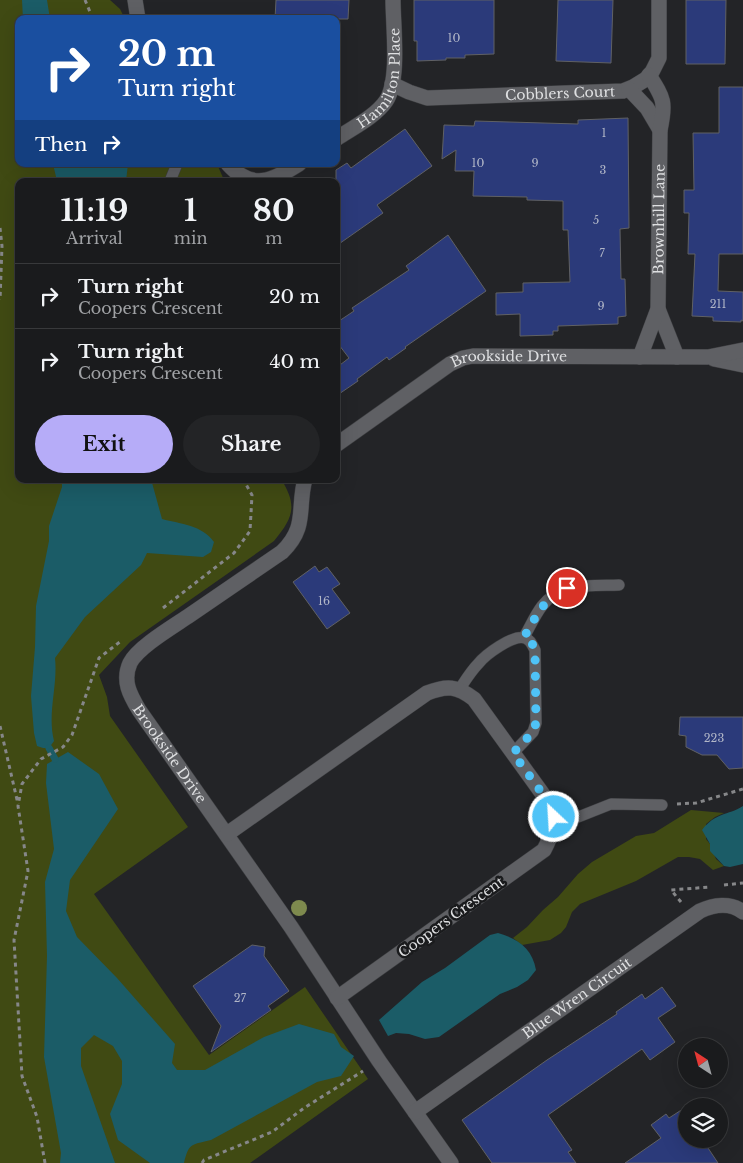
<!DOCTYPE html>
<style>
:root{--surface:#1a1b1d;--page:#232426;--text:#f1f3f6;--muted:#9fa1a4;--line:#38393b;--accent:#b6acf8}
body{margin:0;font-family:"Libre Baskerville",serif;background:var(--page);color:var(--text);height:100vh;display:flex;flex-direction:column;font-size:19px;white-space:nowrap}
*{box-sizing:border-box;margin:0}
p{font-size:16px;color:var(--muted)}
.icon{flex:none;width:28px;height:28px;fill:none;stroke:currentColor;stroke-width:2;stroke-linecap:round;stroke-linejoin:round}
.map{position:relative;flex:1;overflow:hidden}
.panel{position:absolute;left:15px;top:178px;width:325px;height:305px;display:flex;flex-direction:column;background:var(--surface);border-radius:10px;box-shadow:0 5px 20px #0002,0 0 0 1px var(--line)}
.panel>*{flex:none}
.top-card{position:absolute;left:15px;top:15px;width:325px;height:152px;border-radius:10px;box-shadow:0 5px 20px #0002,0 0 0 1px var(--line);background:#1a4fa0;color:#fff;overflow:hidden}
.needle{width:32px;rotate:324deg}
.fabs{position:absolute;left:678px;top:1038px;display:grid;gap:10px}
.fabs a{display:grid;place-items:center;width:50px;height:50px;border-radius:50%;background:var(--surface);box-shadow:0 5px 20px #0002,0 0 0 1px var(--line);font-size:25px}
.pin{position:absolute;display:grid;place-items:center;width:42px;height:42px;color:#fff;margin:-21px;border:2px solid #fff;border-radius:50%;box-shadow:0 1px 5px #0007}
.me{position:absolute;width:55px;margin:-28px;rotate:335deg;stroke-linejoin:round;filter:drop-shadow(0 0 4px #0008)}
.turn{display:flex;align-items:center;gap:18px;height:105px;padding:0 20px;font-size:22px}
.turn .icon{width:65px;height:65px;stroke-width:2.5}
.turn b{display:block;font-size:35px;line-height:42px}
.then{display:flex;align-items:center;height:48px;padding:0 20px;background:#0003;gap:10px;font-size:19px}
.eta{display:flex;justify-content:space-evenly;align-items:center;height:85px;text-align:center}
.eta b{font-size:30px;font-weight:700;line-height:35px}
.action{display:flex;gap:10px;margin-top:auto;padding:10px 20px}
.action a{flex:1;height:58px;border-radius:30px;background:var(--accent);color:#111;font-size:20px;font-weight:700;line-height:58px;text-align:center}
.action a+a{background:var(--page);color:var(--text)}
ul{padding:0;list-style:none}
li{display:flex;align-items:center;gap:15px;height:65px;padding:0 20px;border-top:1px solid var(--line)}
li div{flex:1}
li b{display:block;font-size:19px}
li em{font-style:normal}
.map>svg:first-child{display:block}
.green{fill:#404a13}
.water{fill:#1b5c67}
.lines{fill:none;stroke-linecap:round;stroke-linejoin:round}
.stream{stroke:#1b5c67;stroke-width:7}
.building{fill:#2b3a7a;stroke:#606164}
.lane-casing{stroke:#3e3f42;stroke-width:12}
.street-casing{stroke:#3e3f42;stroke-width:16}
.path{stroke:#868789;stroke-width:3;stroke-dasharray:4 4;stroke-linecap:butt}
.lane{stroke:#5f6064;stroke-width:11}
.street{stroke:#5f6064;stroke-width:15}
.tree{fill:#7e8a4e}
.route{stroke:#4fc3f7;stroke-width:9;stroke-dasharray:0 16.2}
.labels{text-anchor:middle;stroke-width:5;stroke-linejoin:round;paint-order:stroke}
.number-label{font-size:11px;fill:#b1b6c7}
.street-label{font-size:14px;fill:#dedfe1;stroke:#1a1b1d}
</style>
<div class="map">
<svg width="743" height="1163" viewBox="0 0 743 1163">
<rect width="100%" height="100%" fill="#232427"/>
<!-- green -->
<path class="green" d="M 0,0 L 110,0 L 120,9 L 125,19 L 19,19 L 19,164 L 217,164 L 224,180 L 224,181 L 19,181 L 19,479 L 281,479 C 298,506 293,518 274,541 L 130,642 L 99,675 L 107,697 L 110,716 L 188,827 L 94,894 L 209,1055 L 305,987 L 368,1079 L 250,1163 L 0,1163 Z
M 691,810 L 724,813 L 715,817 L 706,824 L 706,839 L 710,844 L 716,859 L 724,866 L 713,870 L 700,859 L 689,857 L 678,857 L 636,881 L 580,904 L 572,912 L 566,927 L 561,933 L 550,940 L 522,945 L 513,938 L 527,927 L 543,910 L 558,897 L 578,874 L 592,862 L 636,836 L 654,833 Z"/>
<!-- water -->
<path class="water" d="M 22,0 L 47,0 L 50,19 L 23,19 Z
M 53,164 L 128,164 L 126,181 L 57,181 Z
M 62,479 L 151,479 L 162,519 C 181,524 202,525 214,542 L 211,552 L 203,557 L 147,553 L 141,565 L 85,617 L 55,658 C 58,686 47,713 54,741 L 49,748 L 43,748 L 37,746 L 34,733 L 31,696 L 35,647 L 36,606 L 49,541 L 49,526 L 62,487 Z
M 68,752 L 99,774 L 118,809 L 70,880 L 66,911 L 77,937 L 117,978 L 175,1044 L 172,1063 L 177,1070 L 205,1070 L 264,1037 L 299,1024 L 334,1034 L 341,1047 L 354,1056 L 341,1076 L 317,1082 L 211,1140 C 192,1145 189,1142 184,1163 L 150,1163 L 118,1140 L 110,1114 L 122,1084 L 122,1061 L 113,1046 L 94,1035 L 81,1048 L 81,1066 L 115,1163 L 60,1163 L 61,1153 L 44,1057 L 47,956 L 45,882 L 54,849 L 46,783 L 47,764 Z
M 743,806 L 743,864 L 730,867 L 724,866 L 710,851 L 710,844 L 702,830 C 716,812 727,816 743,806 Z
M 498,933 C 518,939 532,948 536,970 L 528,980 L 517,987 L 500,994 L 439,1037 L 425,1039 L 409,1034 L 396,1033 L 388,1036 L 379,1020 L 422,982 L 445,968 L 490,935 Z"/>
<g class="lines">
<!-- stream -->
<path class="stream" d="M 49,748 L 55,759"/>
</g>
<!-- building -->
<path class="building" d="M 276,0 L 349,0 L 348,19 L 275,19 Z
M 414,0 L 494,0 L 494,54 L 465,55 L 465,58 L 446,58 L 446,60 L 417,61 L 417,41 L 414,41 Z
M 558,0 L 613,0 L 611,63 L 556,61 Z
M 686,0 L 726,0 L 725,64 L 686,64 Z
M 719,87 L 743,87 L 743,254 L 719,254 L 718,291 L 743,292 L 743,321 L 741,320 L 741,322 L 713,321 L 713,317 L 692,316 L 695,254 L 688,254 L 689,213 L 684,213 L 684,190 L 694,190 L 693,133 L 719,133 Z
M 628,118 L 629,228 L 620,229 L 621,279 L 625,279 L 626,316 L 618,317 L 618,324 L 558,326 L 558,331 L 553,331 L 553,335 L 520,336 L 520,314 L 496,315 L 496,293 L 523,292 L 523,283 L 570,282 L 568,230 L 563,230 L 563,201 L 527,200 L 527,197 L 473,196 L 474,171 L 455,171 L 456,150 L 442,159 L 444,125 L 474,126 L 475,121 L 578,124 L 578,120 Z
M 405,129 L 432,166 L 377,205 L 383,213 L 336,246 L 336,170 L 347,163 L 351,168 Z
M 448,235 L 486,291 L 405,347 L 406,348 L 389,360 L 387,357 L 357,379 L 358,381 L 336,396 L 336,368 L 349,358 L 336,341 L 336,323 L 354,311 L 352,308 L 409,270 L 406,266 Z
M 315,566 L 319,572 L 327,567 L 340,584 L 332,589 L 350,613 L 327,629 L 293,582 Z
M 680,717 L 743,717 L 743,768 L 729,769 L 717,755 L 702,755 L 686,747 L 686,736 L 679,735 Z
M 252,945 L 265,947 L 264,956 L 289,991 L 268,1006 L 271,1010 L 211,1052 L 221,1026 L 193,986 Z
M 662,987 L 676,1006 L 658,1018 L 675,1042 L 650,1060 L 642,1049 L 548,1115 L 572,1150 L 568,1152 L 576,1163 L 492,1163 L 462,1120 L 547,1060 L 617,1014 L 616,1012 L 642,994 L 645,999 Z
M 686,1107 L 686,1139 L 702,1139 L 718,1163 L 625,1163 L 661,1138 L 651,1125 L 666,1114 L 669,1118 Z"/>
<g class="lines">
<defs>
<path id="lane" d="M 170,181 L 177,164
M 524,637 C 530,627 535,615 542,606 C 560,582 592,586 619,585
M 459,690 C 465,681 471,671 478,664 C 485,655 513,634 525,638 C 531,640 532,645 535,650 L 536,723 L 533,732 L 513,753
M 553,827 L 611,804 L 662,805"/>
<g id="street">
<path d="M 135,0 L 138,19"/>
<path id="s1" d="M 392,84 L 409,92 L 427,98 L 623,91 L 633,87 L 646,79 L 652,72 L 659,58 L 659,0"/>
<path d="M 629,89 L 647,108 L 660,130"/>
<path id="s2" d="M 336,139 C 352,128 375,117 386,101 C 400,80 393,26 393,0"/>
<path d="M 228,164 C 252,191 272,181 299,164"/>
<path d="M 658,309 L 677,357"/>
<path id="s3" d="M 640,357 L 658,309 L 660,130 C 666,102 664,99 649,75"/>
<path d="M 714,359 L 743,365"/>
<path id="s4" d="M 336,445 L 450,364 L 463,358 L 473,356 L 708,357 L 743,350"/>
<path id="s5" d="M 305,479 C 297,508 308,527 282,552 C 251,573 221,594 190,615 C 174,626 138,647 130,663 C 122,681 130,695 139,710 L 291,927 L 379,1061 L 451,1163"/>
<path d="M 227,834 L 427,693 C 447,685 457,686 474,699 L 552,807 C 555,823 552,835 544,850 L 337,998"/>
<path id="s6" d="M 415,1112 L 700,911 C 713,905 730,902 743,912"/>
</g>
</defs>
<!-- lane casing -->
<use href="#lane" class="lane-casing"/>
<!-- street casing -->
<use href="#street" class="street-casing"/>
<!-- path -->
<path class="path" d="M 85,0 L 93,19
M 0,228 L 2,246 L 0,300
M 163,608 L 234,553 L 250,531 L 252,495 L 243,479
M 0,726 L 18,804
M 677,804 L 696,803 L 743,789
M 724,885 L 743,883
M 681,902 L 671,890 L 710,887
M 45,1163 L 37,1117 L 22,1076 L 14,940 L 28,871 L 18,806 L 22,784 L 41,759 L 63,747 L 72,735 L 99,658 L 121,641
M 202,1163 L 204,1160 L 272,1132 L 304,1108 L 363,1071"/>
<!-- lane -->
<use href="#lane" class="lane"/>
<!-- street -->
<use href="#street" class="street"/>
</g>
<!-- trees -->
<circle class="tree" cx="299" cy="908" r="8"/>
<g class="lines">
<!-- route -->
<path class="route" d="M 554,817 L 552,807 L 513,753 L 533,732 L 536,723 L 535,650 L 531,641 L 524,637 C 536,617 544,597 567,588"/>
</g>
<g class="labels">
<!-- number labels -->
<g class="number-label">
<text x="454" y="42">10</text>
<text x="604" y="137">1</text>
<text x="478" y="167">10</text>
<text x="535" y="167">9</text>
<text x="603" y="174">3</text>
<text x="596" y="224">5</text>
<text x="602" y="257">7</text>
<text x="718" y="308">211</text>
<text x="601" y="310">9</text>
<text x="324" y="605">16</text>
<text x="714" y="742">223</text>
<text x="240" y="1002">27</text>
</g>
<!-- street labels -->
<g class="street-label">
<text dy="5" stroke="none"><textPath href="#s2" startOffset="82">Hamilton Place</textPath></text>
<text dy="5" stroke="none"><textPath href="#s1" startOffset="171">Cobblers Court</textPath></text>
<text dy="5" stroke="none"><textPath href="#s3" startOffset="141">Brownhill Lane</textPath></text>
<text dy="5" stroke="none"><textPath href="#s4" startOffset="200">Brookside Drive</textPath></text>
<text dy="5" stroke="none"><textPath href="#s5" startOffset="371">Brookside Drive</textPath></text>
<text transform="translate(451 917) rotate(-36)" y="5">Coopers Crescent</text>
<text dy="5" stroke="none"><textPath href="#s6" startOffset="198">Blue Wren Circuit</textPath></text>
</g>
</g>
</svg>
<div class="fabs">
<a><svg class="needle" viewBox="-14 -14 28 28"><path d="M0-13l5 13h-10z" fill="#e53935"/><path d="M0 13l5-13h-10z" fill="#9fa1a4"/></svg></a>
<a><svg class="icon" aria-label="layers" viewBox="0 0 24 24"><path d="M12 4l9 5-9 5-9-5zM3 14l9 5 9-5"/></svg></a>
</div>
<div class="pin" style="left:567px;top:588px;background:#d93025"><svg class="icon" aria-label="arrive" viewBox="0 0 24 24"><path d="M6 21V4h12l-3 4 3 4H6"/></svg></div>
<svg class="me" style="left:554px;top:817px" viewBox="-20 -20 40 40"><circle r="17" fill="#4fc3f7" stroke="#fff" stroke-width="3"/><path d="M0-11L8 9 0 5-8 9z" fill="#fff"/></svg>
<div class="top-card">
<div class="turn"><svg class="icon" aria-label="right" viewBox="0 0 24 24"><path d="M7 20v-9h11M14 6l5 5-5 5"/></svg><div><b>20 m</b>Turn right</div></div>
<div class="then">Then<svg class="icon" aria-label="right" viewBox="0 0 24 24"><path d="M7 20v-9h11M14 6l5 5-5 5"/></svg></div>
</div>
<section class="panel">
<div class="eta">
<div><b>11:19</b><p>Arrival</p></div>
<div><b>1</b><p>min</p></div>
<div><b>80</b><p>m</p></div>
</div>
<ul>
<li><svg class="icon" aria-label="right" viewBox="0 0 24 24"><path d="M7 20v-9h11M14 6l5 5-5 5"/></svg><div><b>Turn right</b><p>Coopers Crescent</p></div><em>20 m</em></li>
<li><svg class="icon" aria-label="right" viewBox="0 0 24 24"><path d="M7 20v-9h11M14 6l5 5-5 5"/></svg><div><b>Turn right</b><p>Coopers Crescent</p></div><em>40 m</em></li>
</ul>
<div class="action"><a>Exit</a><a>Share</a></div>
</section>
</div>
